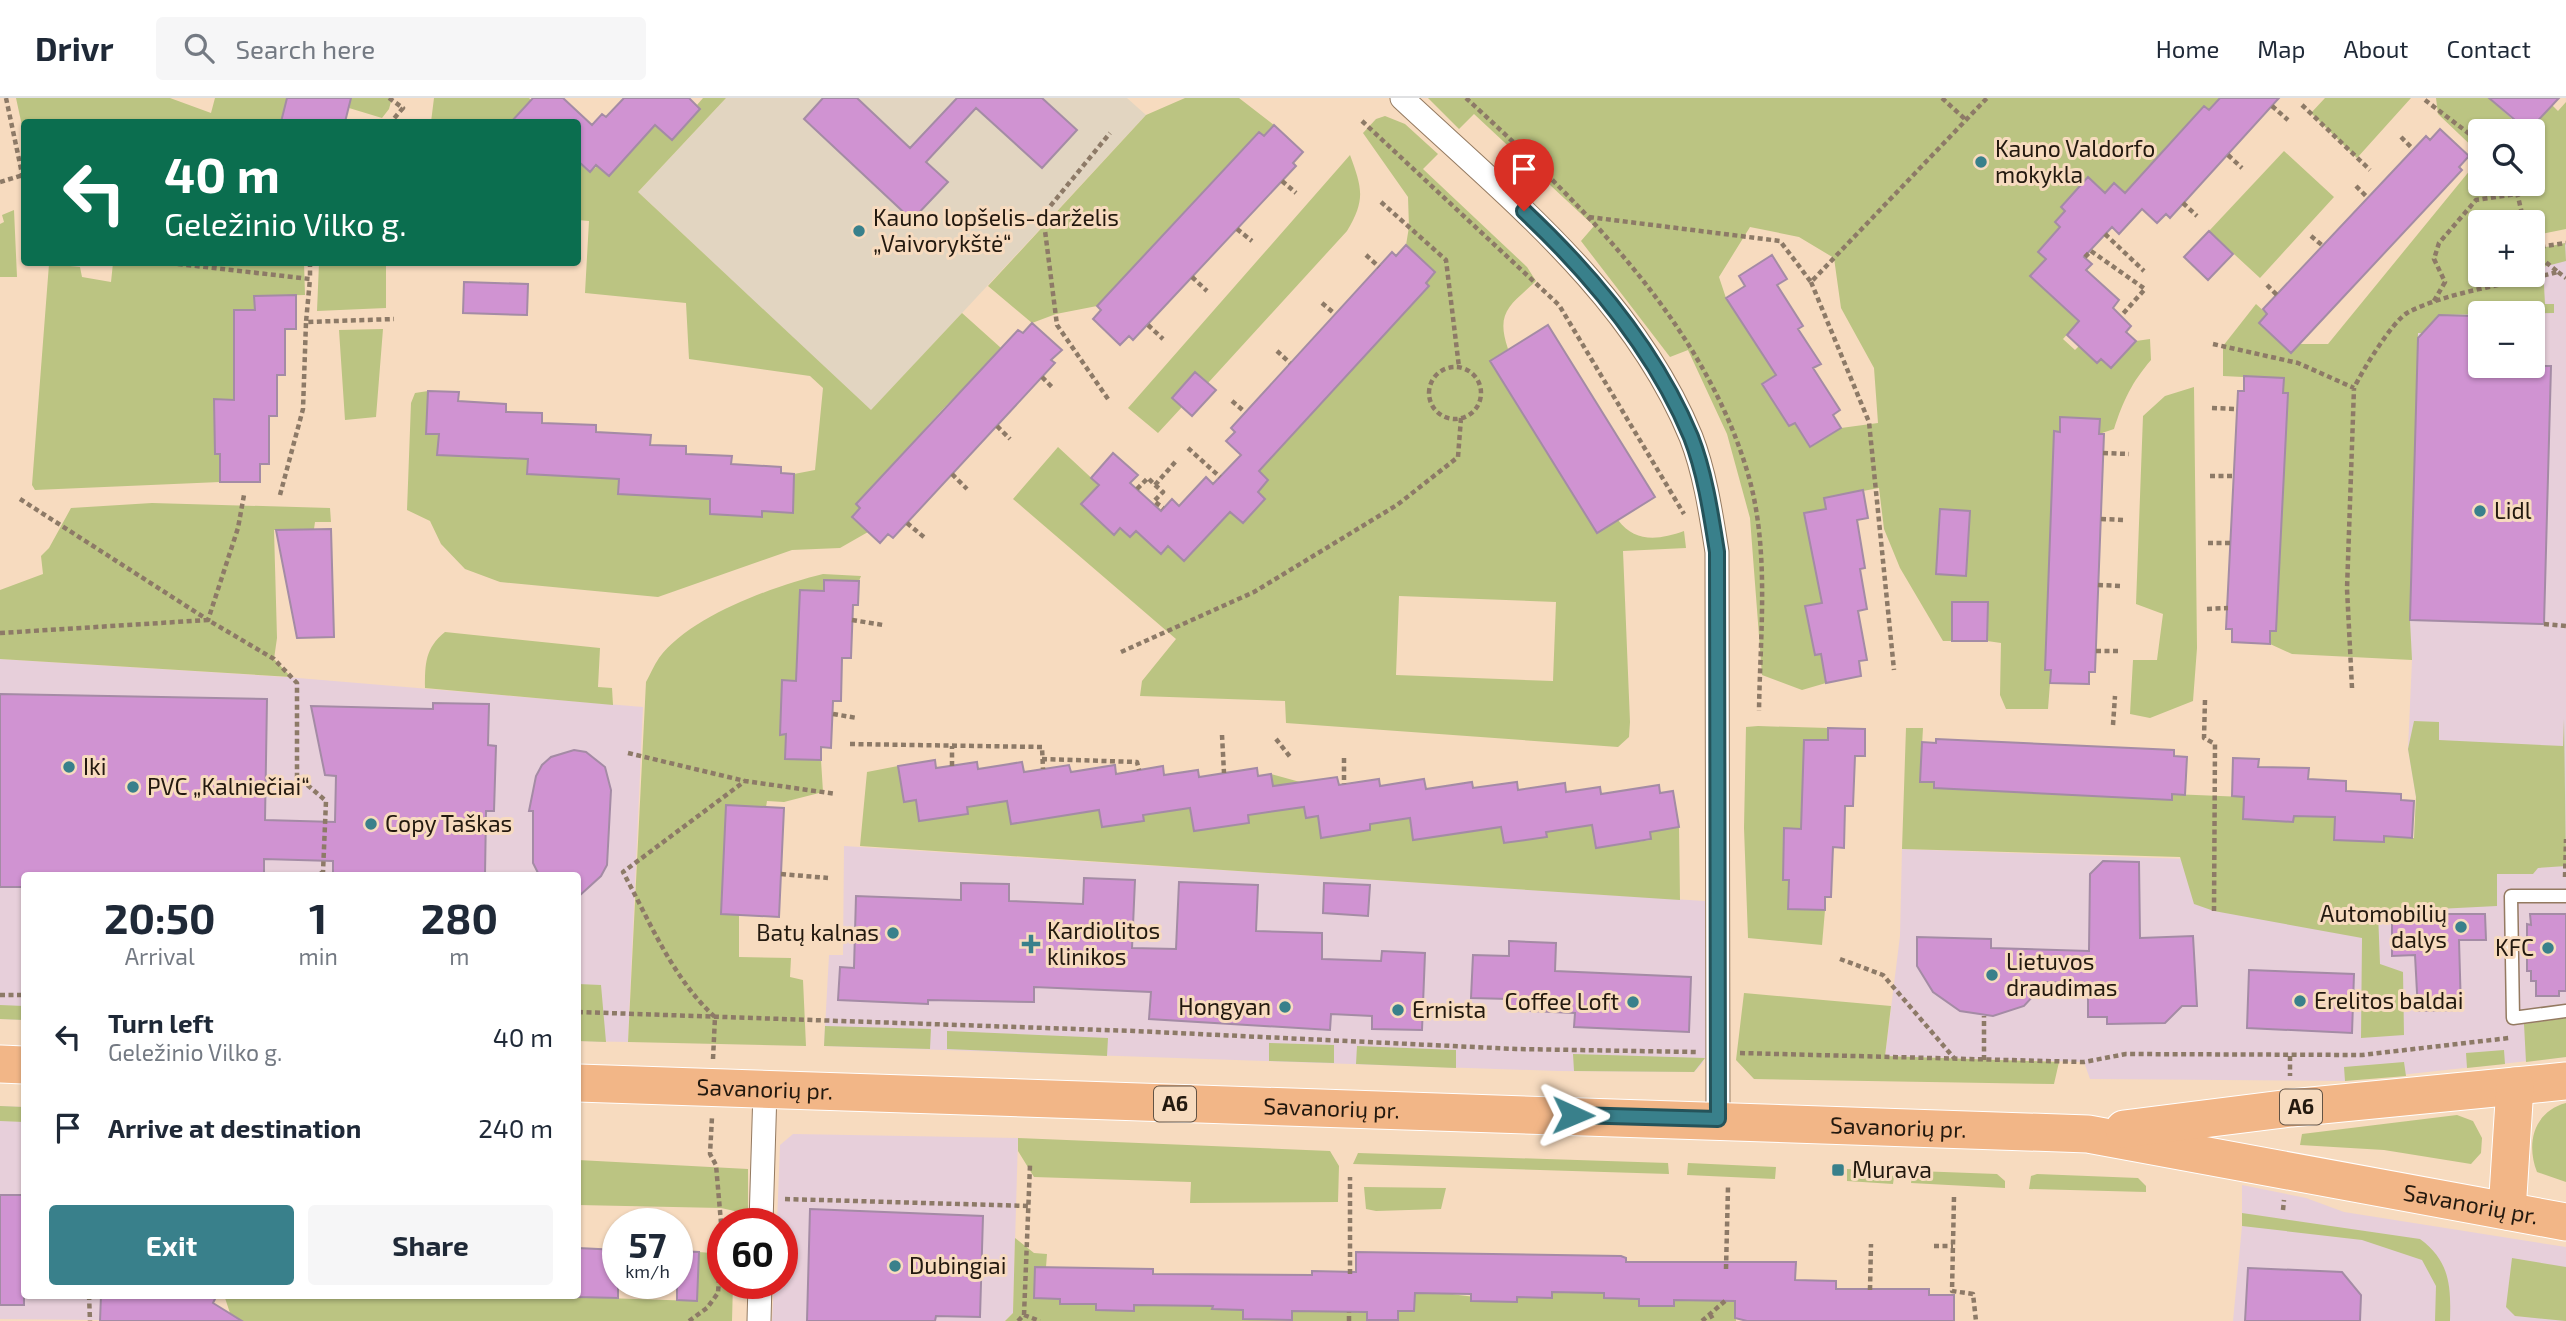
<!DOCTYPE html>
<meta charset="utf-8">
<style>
:root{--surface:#fff;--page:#f6f6f7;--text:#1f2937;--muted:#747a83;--line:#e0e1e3;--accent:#39808b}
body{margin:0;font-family:"Exo 2",sans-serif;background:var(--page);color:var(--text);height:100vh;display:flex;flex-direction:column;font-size:26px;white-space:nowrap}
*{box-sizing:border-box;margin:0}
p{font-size:23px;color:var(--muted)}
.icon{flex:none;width:38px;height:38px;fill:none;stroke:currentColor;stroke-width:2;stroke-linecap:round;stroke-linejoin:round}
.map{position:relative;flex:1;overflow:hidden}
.side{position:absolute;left:21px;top:774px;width:560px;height:427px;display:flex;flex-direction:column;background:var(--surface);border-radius:7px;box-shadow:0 2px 5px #0004}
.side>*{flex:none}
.hud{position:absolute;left:21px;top:21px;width:560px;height:147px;border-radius:7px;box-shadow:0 2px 5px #0004;background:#0b6e4f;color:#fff;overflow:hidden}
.buttons{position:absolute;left:2468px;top:21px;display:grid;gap:14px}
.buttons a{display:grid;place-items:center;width:77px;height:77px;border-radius:7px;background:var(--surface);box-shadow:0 2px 5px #0004;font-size:35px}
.speed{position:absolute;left:602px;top:1110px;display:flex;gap:14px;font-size:35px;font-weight:700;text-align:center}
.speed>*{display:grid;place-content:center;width:91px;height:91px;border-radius:50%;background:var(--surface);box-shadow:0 2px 5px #0004;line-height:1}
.speed small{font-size:18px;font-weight:400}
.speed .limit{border:10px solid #d22;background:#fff;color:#111}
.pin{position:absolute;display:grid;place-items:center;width:60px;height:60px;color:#fff;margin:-72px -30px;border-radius:50% 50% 50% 0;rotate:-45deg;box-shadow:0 0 7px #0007}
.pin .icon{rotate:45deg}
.me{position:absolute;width:77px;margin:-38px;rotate:91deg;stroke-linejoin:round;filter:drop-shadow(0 0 5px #0008)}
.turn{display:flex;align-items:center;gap:24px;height:147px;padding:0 28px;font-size:32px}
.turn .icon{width:91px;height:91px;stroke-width:2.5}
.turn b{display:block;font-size:49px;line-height:60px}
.eta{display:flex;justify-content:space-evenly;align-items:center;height:119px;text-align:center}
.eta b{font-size:42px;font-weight:700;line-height:49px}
.primary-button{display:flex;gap:14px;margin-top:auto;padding:14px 28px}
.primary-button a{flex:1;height:80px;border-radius:7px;background:var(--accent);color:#fff;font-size:28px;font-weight:700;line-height:80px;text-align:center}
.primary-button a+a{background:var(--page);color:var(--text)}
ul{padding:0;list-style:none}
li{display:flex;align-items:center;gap:21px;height:91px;padding:0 28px}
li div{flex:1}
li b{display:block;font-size:26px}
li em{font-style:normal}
header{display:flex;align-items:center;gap:42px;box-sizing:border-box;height:98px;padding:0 35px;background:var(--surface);border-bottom:2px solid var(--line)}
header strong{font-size:33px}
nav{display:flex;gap:38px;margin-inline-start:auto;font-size:24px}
.search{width:490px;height:63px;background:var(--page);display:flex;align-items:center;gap:18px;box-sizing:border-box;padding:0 24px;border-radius:7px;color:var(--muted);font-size:26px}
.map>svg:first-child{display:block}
.commercial{fill:#e7cfda;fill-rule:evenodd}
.education{fill:#e2d5c1}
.green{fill:#bbc482;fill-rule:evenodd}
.building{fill:#d093d2;stroke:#a48ba5;stroke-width:2}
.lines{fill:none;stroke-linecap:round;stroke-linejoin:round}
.service-casing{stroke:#947a61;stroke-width:15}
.minor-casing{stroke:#947a61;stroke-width:25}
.primary-casing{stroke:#fff;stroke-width:39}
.path{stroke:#8d7a67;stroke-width:4.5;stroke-dasharray:5 3.5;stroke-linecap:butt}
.service{stroke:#fff;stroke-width:12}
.minor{stroke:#fff;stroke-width:23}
.primary{stroke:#f2b687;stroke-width:37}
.route-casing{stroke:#25535a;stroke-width:18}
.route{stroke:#39808b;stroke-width:12}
.poi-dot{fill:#39808b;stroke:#f7dbbf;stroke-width:2.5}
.labels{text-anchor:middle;stroke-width:6;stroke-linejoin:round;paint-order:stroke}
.shield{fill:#f7dbbf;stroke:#635344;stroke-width:2}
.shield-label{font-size:21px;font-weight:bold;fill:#23190f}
.poi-label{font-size:23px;fill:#23190f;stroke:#f7dbbf;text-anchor:start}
.street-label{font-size:23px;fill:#23190f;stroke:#f7dbbf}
</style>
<header>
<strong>Drivr</strong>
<div class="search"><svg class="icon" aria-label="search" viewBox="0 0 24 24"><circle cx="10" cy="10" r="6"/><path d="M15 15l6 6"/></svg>Search here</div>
<nav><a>Home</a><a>Map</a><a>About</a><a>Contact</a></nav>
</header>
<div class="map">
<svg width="2566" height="1223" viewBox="0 0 2566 1223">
<rect width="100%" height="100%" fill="#f7dbbf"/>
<!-- commercial -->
<path class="commercial" d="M 2566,145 L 2566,959 L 2345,983 L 2090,981 L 2084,964 L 1885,958 L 1900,838 L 1902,751 L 2413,769 L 2416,699 L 2408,651 L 2412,562 L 2390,543 L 2354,290 L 2480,177 L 2532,177 L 2532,152 ZM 2480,215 L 2532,215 L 2532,268 L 2480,268 Z
M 0,561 L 286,579 L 643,609 L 628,944 L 578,943 L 578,777 L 24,777 L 24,922 L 0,921 Z
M 844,748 L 1705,803 L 1706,957 L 1702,966 L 1694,974 L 1558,973 L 824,948 L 829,857 L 843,857 Z
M 0,1008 L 24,1009 L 24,1197 L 217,1197 L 204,1223 L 0,1221 Z
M 793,1036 L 1018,1040 L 1013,1215 L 1005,1223 L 772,1223 L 774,1185 L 782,1185 L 782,1125 L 777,1125 L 780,1047 Z
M 2242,1087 L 2306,1100 L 2344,1114 L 2566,1149 L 2566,1223 L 2233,1223 L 2242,1128 Z"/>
<!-- education -->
<path class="education" d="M 726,0 L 1127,0 L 1146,17 L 871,313 L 638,94 Z"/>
<!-- green -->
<path class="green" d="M 16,0 L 170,0 L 211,15 L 215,0 L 287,0 L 281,24 L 24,24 L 24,37 Z
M 351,0 L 392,0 L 389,11 L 382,20 L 349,10 Z
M 434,0 L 529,0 L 531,2 L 515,19 L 521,24 L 431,24 Z
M 703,0 L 726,0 L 638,94 L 871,312 L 962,215 L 1001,250 L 991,261 L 995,265 C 937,306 898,367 852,420 L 868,434 L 840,450 L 792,452 L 658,499 L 500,484 L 465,471 L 441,446 L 430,423 L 407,412 L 411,305 L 415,295 L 428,293 L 426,335 L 439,336 L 438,357 L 492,360 L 528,353 L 528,376 L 581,379 L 620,374 L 619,396 L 672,399 L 711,393 L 710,416 L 761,419 L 762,413 L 793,414 L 794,376 L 815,372 L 823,290 L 810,278 L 689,261 L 686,205 L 585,195 L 589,123 L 578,122 L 578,63 L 590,74 L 652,24 L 672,42 L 700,11 L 697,7 Z
M 1185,0 L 1239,0 L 1274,27 L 1264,38 L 1259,35 L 1097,208 L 1056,216 L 1032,225 L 988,188 L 1146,17 Z
M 1428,0 L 2220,0 L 2209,12 L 2204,9 L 2129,100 L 2114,86 L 2105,95 L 2088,79 L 2061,109 L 2065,113 L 2055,124 L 2060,129 L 2038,153 L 2046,161 L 2031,178 L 2082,220 L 2063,241 L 2075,252 L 2079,248 L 2097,265 L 2101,261 L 2111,270 L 2136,243 L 2150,241 L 2151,262 C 2132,284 2123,303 2114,331 L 2099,336 L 2099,321 L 2060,319 L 2060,334 L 2054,334 L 2045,572 L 2051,572 L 2048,611 L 2006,611 L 2000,597 L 2001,545 L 1987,543 L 1987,505 L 1953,504 L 1952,543 L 1943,543 L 1900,470 L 1884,431 L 1879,390 L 1825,400 L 1826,411 L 1805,415 L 1814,466 L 1830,504 L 1806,509 L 1815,557 L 1821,556 L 1826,585 L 1802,592 L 1762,577 L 1750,420 L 1727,336 L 1688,252 L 1670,259 L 1581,143 L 1594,128 L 1474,16 L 1459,31 ZM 1750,129 L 1799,139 L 1834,160 L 1841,210 L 1874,270 L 1878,325 L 1841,330 L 1810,349 L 1795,325 L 1789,328 L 1783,273 L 1754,243 L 1726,200 L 1719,179 Z
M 2325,0 L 2411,0 L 2357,60 L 2311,15 Z
M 2436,0 L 2489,0 L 2525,33 L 2480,33 L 2480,56 L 2438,16 Z
M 2566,4 L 2566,131 L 2532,138 L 2532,124 L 2480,124 L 2480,177 L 2532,177 L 2532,152 L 2565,145 L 2566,163 L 2543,169 L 2545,206 L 2554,206 L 2554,215 L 2439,217 L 2423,235 L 2418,235 L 2410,522 L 2412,562 L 2292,556 L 2270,546 L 2270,533 L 2276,533 L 2287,295 L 2283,295 L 2284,281 L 2223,278 L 2223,248 L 2256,206 L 2267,216 L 2259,225 L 2300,246 L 2328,246 L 2480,60 L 2480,86 L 2532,86 L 2532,33 L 2528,33 L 2552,7 L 2558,13 Z
M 1385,18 L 1405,26 L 1438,56 L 1423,71 L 1527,169 L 1536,183 C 1511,207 1495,213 1508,251 L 1490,263 L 1597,435 L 1618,422 C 1635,445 1659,442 1684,433 L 1686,450 L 1623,453 L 1630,624 L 1629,639 L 1618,649 L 1286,625 L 1285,603 L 1140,598 L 1142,583 L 1176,541 L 1013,401 L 1058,349 L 1099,387 L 1081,406 L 1114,436 L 1120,430 L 1136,433 L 1161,455 L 1168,448 L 1184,463 L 1211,434 L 1222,406 L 1243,425 L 1265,401 L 1258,394 L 1268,382 L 1254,369 L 1435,174 L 1406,147 L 1409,129 L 1408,99 L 1363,35 L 1376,21 ZM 1399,498 L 1556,504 L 1553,583 L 1396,577 Z
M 2284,53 L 2334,99 L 2260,180 L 2209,133 Z
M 1350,57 C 1362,90 1366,101 1347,133 L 1208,285 L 1195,274 L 1172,299 L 1182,309 L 1158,335 L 1128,310 Z
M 14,112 L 17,179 L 0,179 L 0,126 L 4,124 L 2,117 Z
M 113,165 L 304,165 L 305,197 L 255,198 L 255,212 L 234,212 L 234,265 L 238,302 L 214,302 L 215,356 L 220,356 L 220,384 L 35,392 L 32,387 L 49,166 L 80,169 L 82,179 L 111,184 Z
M 319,165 L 386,165 L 386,210 L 317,213 Z
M 383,231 L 376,319 L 345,322 L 339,232 Z
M 2194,289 L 2197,550 L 2193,603 L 2150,620 L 2130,616 L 2133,562 L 2157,562 L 2163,516 L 2136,506 L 2143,318 L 2165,298 Z
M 152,405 L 330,410 L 331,424 L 315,424 L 314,431 L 274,432 L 277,540 L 274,561 L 291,579 L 0,561 L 0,492 L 43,476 L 41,458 L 49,450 L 71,410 Z
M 823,476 L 861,478 L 859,483 L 824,482 L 824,493 L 800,492 L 798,546 L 803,583 L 782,583 L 780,636 L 786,636 L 785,660 L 821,662 L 823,694 L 784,704 L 767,703 L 766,709 L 726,708 L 721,816 L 739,817 L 739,859 L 791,860 L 790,879 L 803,882 L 806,948 L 628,944 L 646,584 C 650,577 654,567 659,560 C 690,518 774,488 823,476 Z
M 445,534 L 600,550 L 598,589 L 612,590 L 613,607 L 425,590 C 425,566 425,550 445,534 Z
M 2564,621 L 2566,768 L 2538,770 L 2533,776 L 2497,776 L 2497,808 L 2378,814 L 2380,866 L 2403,874 L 2404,937 L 2361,940 L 2362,840 L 2214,813 L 2194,806 L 2180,759 L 1902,751 L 1906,630 L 1923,630 L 1920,683 L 1934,684 L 1934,690 L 2172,702 L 2172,696 L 2244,699 L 2244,721 L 2293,724 L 2294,717 L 2335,719 L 2334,742 L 2383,744 L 2384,738 L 2414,740 L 2416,699 L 2408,651 L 2414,623 L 2439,624 L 2439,642 L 2563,648 Z
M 1758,628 L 1828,630 L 1828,642 L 1804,642 L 1809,731 L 1785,730 L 1783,782 L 1789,782 L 1825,812 L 1822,847 L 1748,840 L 1744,730 L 1746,629 Z
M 898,668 L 904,703 L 916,702 L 920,723 L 968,716 L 967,709 L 1007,703 L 1011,726 L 1059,718 L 1098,706 L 1102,729 L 1144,723 L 1143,717 L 1190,710 L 1194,733 L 1248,717 L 1271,676 L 1300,684 L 1306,720 L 1318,718 L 1322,740 L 1370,732 L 1370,726 L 1410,720 L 1414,742 L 1462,735 L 1500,723 L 1504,745 L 1546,739 L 1546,734 L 1592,727 L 1596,749 L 1651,742 L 1650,734 L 1679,729 L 1680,802 L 860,748 L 867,674 Z
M 578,886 L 601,887 L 606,944 L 578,943 Z
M 1744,895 L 1891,908 L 1885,958 L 2059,964 L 2054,986 L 1754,981 L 1736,962 Z
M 0,907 L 24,908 L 24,922 L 0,921 Z
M 2566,920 L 2566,959 L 2526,964 L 2524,926 Z
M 825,928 L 931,931 L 930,951 L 824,948 Z
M 947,933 L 1108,940 L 1107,958 L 947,951 Z
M 1269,945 L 1334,947 L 1334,965 L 1269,963 Z
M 1357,948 L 1456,952 L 1456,970 L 1356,966 Z
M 2504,952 L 2505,966 L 2467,970 L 2466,955 Z
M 1573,956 L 1705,960 L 1694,974 L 1574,973 Z
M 2404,964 L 2406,978 L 2345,983 L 2344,969 Z
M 2566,1005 L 2566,1084 L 2537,1074 C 2526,1046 2533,1014 2566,1005 Z
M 0,1008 L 24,1009 L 24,1024 L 0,1023 Z
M 2457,1017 L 2473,1023 L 2482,1040 L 2481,1055 L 2471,1066 L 2384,1052 L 2300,1047 L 2302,1036 Z
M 1018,1040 L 1330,1053 L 1339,1068 L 1338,1104 L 1190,1105 L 1191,1084 L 1034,1079 L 1018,1053 Z
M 1358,1055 L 1668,1065 L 1669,1076 L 1353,1066 Z
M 578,1062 L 748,1071 L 748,1116 L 721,1110 L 578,1107 Z
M 1688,1065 L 1776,1069 L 1775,1081 L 1687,1077 Z
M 1847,1071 L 1887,1073 L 1894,1079 L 1893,1086 L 1847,1083 Z
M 1917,1073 L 1997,1076 L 2005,1083 L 2005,1090 L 1911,1085 L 1912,1078 Z
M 2037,1076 L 2138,1080 L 2146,1088 L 2146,1094 L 2029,1091 L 2031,1078 Z
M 1364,1089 L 1446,1090 L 1441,1111 L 1376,1113 L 1366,1111 Z
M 2242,1115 L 2420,1141 C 2450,1163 2451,1188 2450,1223 L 2435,1223 L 2436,1188 L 2422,1162 L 2362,1142 L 2242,1128 Z
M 1015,1140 L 1034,1155 L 1047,1156 L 1046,1169 L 1035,1169 L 1034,1200 L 1060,1201 L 1061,1206 L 1096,1206 L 1096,1212 L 1133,1213 L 1134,1207 L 1213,1208 L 1213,1211 L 1243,1212 L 1244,1221 L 1291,1222 L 1292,1212 L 1367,1214 L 1367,1222 L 1397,1222 L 1398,1213 L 1414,1213 L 1415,1187 C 1447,1199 1482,1198 1517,1204 L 1517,1199 L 1551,1200 L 1552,1194 L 1580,1187 L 1639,1201 L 1639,1208 L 1674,1208 L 1674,1202 L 1735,1203 L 1736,1223 L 1005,1223 L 1013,1215 Z
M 699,1154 L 723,1156 L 723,1185 L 733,1185 L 732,1223 L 242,1223 L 230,1215 L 224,1197 L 513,1197 L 697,1203 Z
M 2512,1160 L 2566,1169 L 2566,1223 L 2515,1218 L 2506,1209 Z"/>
<!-- building -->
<path class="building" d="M 287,0 L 351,0 L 345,24 L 281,24 Z
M 533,0 L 563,0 L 592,27 L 602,16 L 606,19 L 624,0 L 689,0 L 700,11 L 672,42 L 655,27 L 609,78 L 596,67 L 590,74 L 578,63 L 578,24 L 511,24 Z
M 823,0 L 857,0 L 910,50 L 957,0 L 1042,0 L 1077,32 L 1042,70 L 976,10 L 926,64 L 948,84 L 912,122 L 804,21 Z
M 2220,0 L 2279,0 L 2170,120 L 2166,116 L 2157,125 L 2142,111 L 2119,136 L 2112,129 L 2084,159 L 2092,166 L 2086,172 L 2119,202 L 2113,210 L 2131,228 L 2126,234 L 2136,243 L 2111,270 L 2101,261 L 2097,265 L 2067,237 L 2079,223 L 2030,178 L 2046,161 L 2038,154 L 2060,129 L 2055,124 L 2065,113 L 2061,109 L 2088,79 L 2105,95 L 2114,85 L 2125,95 L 2204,8 L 2209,12 Z
M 2489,0 L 2559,0 L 2528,33 Z
M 1274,27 L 1303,54 L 1293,65 L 1296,68 L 1133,242 L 1129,238 L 1120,247 L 1093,221 L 1101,212 L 1097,208 L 1259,34 L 1264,38 Z
M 2440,31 L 2469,58 L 2459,69 L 2462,72 L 2291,255 L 2259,225 L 2267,216 L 2263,211 L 2426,38 L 2430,42 Z
M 2209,133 L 2233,156 L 2208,182 L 2184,159 Z
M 1406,147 L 1435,174 L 1426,185 L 1429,188 L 1259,373 L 1268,382 L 1258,394 L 1265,401 L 1243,425 L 1230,414 L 1184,463 L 1168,448 L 1161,456 L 1136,433 L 1130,439 L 1120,430 L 1114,437 L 1081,406 L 1099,387 L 1091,380 L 1113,355 L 1138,377 L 1130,385 L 1161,413 L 1172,401 L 1179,408 L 1206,379 L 1213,386 L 1241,357 L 1226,343 L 1235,334 L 1231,330 L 1392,154 L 1396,158 Z
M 1772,157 L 1787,181 L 1777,187 L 1803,228 L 1798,231 L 1821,266 L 1813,270 L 1840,312 L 1833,317 L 1841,330 L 1810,349 L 1795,325 L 1789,328 L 1762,286 L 1776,277 L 1726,200 L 1745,188 L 1739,178 Z
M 464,184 L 528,186 L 527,217 L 463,215 Z
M 296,197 L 296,231 L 285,231 L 285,277 L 277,277 L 277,318 L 269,318 L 269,366 L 260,366 L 260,384 L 220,384 L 220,356 L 215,356 L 214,301 L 234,302 L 234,212 L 255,212 L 254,198 Z
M 2439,217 L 2473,218 L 2472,236 L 2480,236 L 2480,268 L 2551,268 L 2544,526 L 2410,522 L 2418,240 Z
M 1032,225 L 1062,252 L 1051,262 L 1055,265 L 893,440 L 888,436 L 880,445 L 852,419 L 860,410 L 856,406 L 1018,232 L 1023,235 Z
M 1548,227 L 1655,399 L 1597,435 L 1490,263 Z
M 1195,274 L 1216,292 L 1192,318 L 1172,300 Z
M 2244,278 L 2284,280 L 2283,295 L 2288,295 L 2276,533 L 2270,533 L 2270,546 L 2232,544 L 2232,531 L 2226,531 L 2238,293 L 2244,293 Z
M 428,293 L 459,294 L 458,303 L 506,306 L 506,314 L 542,315 L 542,325 L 596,327 L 596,334 L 651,337 L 650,347 L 686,348 L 686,356 L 732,358 L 731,366 L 781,369 L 781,375 L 794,376 L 793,415 L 762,413 L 762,419 L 710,416 L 710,401 L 618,396 L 619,381 L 527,376 L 528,361 L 437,357 L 439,336 L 426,336 Z
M 2060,319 L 2100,321 L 2099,336 L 2104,336 L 2095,574 L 2089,574 L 2089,586 L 2050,585 L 2051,572 L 2045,572 L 2054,333 L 2060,334 Z
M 1863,392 L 1868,420 L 1857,422 L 1865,470 L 1860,471 L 1867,511 L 1858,513 L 1867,562 L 1859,563 L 1861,578 L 1826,585 L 1821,556 L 1815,557 L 1805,508 L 1822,505 L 1804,415 L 1826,411 L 1824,400 Z
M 1940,411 L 1970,413 L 1966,478 L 1936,476 Z
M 331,431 L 334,539 L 297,540 L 276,432 Z
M 824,482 L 859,483 L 858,507 L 853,507 L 851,560 L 842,560 L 841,603 L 833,603 L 831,650 L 821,649 L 821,662 L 785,661 L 786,636 L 780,637 L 782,582 L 796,583 L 800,492 L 824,493 Z
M 1952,504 L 1988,504 L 1987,543 L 1952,543 Z
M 0,596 L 267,601 L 265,722 L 335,724 L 336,678 L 325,677 L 311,608 L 433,611 L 433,605 L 489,606 L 488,647 L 496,648 L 494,713 L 486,713 L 485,777 L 333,777 L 333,763 L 264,761 L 264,777 L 24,777 L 24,789 L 0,789 Z
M 1828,630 L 1865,631 L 1865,658 L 1855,658 L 1853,708 L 1845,708 L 1844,750 L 1833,749 L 1831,799 L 1825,799 L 1825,812 L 1788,811 L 1789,782 L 1783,782 L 1784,730 L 1801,731 L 1804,642 L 1828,642 Z
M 1936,641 L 2174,652 L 2174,658 L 2187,659 L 2185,697 L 2172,696 L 2172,702 L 1934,690 L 1934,684 L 1920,684 L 1922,644 L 1936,645 Z
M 574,652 L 586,654 L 605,669 L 611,692 L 607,767 L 601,778 L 578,799 L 578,777 L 539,777 L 533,765 L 533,713 L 529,713 L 536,678 L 542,667 L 551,659 Z
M 2233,660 L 2259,661 L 2258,669 L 2309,670 L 2308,681 L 2346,683 L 2346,693 L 2401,696 L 2401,702 L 2414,703 L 2412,740 L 2384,738 L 2384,744 L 2334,742 L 2335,719 L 2294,718 L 2293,724 L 2243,721 L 2244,699 L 2232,698 Z
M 935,662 L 936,670 L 977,664 L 978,671 L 1022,664 L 1024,674 L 1069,667 L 1071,674 L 1115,667 L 1116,676 L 1163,668 L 1164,677 L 1198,672 L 1199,679 L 1257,670 L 1258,678 L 1271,676 L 1273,688 L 1337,679 L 1339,687 L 1379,681 L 1380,688 L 1424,681 L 1426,691 L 1472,684 L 1473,690 L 1517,684 L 1518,692 L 1565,685 L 1566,694 L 1600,689 L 1601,696 L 1659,687 L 1660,695 L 1673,693 L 1679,729 L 1650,734 L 1651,741 L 1596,750 L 1592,727 L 1546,734 L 1547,739 L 1504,745 L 1501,729 L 1413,742 L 1410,720 L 1370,726 L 1370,732 L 1321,740 L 1318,718 L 1306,720 L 1304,709 L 1248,717 L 1249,725 L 1194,733 L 1190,710 L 1143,717 L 1144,723 L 1102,729 L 1099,712 L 1011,726 L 1007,703 L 967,709 L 968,716 L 919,723 L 916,702 L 904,704 L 898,668 Z
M 726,707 L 784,710 L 779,819 L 721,816 Z
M 2103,763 L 2139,764 L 2140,840 L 2193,838 L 2197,908 L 2182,908 L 2165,925 L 2107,926 L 2107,919 L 2088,919 L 2088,886 L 2046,884 L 2024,908 L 1993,918 L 1960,913 L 1933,894 L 1917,868 L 1917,839 L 1991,841 L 1991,850 L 2089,853 L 2090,776 Z
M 1084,780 L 1135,782 L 1132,850 L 1176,851 L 1179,784 L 1258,787 L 1256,833 L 1322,835 L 1322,861 L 1381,863 L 1382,853 L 1425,855 L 1422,932 L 1372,931 L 1372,918 L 1331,916 L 1330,932 L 1149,921 L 1151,894 L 1034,889 L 1034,904 L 928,902 L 928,906 L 838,902 L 840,869 L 854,870 L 856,798 L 961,802 L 961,785 L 1009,786 L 1009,803 L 1083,806 Z
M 1324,785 L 1370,787 L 1368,818 L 1323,815 Z
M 2436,816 L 2485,816 L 2486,842 L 2459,842 L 2461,912 L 2418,913 L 2415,857 L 2392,858 L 2392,820 L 2436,820 Z
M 2530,816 L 2566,816 L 2566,893 L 2559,893 L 2559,898 L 2536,898 L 2536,883 L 2531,883 L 2531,873 L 2527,873 L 2527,826 L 2531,827 Z
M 1509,843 L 1556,845 L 1555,873 L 1691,879 L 1689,934 L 1574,929 L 1575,915 L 1509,912 L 1509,901 L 1471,900 L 1473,857 L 1509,858 Z
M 2249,872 L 2354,876 L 2352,935 L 2247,930 Z
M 0,1097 L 24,1097 L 24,1207 L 0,1207 Z
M 810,1111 L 983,1118 L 980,1219 L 936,1218 L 935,1223 L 807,1223 Z
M 578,1150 L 618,1152 L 618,1200 L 578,1199 Z
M 677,1153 L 699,1154 L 697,1203 L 677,1202 Z
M 1356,1154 L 1621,1158 L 1626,1160 L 1626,1164 L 1796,1164 L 1795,1182 L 1836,1183 L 1836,1191 L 1929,1191 L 1929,1197 L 1954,1197 L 1954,1223 L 1747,1223 L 1735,1220 L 1735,1203 L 1674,1202 L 1674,1208 L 1639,1208 L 1639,1201 L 1604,1200 L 1604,1195 L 1552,1194 L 1552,1200 L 1517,1199 L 1517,1204 L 1471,1203 L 1471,1196 L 1415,1195 L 1414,1213 L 1398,1213 L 1398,1222 L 1367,1222 L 1367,1214 L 1292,1213 L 1292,1222 L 1243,1221 L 1243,1212 L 1212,1211 L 1213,1208 L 1134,1207 L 1134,1213 L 1096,1212 L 1096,1206 L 1060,1206 L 1060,1201 L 1034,1200 L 1035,1169 L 1153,1171 L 1153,1176 L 1312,1177 L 1312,1173 L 1356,1174 Z
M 2248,1170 L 2342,1174 L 2361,1197 L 2360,1223 L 2245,1223 Z
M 101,1197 L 217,1197 L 213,1205 L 242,1223 L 100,1223 Z"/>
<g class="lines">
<defs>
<path id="service" d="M 2566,798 L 2511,798 L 2513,920 L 2566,913"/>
<path id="minor" d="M 1402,0 C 1510,101 1633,198 1691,339 C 1705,375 1711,416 1717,454 L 1718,1021
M 761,1125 L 765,992
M 759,1223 L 760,1185"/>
<g id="primary">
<path d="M 0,966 L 24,967"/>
<path id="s1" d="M 578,985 L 2088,1036 L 2566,1124"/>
<path d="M 2124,1031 L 2291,1010 L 2566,983"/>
<path d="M 2507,1113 L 2515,988"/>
</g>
</defs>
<!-- service casing -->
<use href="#service" class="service-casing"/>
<!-- minor casing -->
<use href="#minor" class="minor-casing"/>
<!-- primary casing -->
<use href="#primary" class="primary-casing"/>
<!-- path -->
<path class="path" d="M 6,0 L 24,85
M 389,0 L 403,10 L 391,24
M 1466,0 C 1580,105 1703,223 1748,376 C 1770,451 1760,537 1759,613
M 1942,0 L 1966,22
M 2425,2 L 2480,44
M 2302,7 L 2370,72
M 2272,8 L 2288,22
M 1362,23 L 1559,207 L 1684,416
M 2401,39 L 2413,51
M 2228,57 L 2242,70
M 1282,83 L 1296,95
M 0,84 L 23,77
M 2515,86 L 2524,124
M 2356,88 L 2368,100
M 1381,104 L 1446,162 L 1459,269
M 2183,105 L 2197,118
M 1589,119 L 1780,143 L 1811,184 L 1987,0
M 1237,131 L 1252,143
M 2105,136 L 2144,173
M 2311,138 L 2323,148
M 2532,150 L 2566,145
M 1366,157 L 1379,169
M 2085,159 L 2091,153 L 2145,191 L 2121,218
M 161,164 L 310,181 L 306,224 L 394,221
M 310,164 L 310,181
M 2558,174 L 2566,180
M 1192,179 L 1207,193
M 1811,184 L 1869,324 L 1894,572
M 2267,187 L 2277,197
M 2434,203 L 2445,184 L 2434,161 L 2439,145 L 2476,102 L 2517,96
M 1322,205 L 1335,216
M 1148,227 L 1163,241
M 2213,246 L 2298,265 L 2354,290 C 2362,273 2392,224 2407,215 C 2445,194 2515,185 2558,174 L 2532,153
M 1277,253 L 1290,265
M1429 295a26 26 0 1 1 52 0a26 26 0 1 1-52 0Z
M 1042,279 L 1054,291
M 1108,301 L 1057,227 L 1043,117 L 1110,35
M 1232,303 L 1245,314
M 2212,310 L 2237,311
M 997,328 L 1010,341
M 1188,350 L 1220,379
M 2103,355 L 2129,356
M 952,376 L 967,391
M 2210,378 L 2234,378
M 1155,387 L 1163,394 L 1154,403 L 1163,410
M 1137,391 L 1148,380 L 1155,387 L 1177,362
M 280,397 L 303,311 L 306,224
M 20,401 L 208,522 L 238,430 L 244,397
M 2101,421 L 2125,422
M 907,425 L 925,440
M 2208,445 L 2231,445
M 2098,487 L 2121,488
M 2207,511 L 2228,510
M 852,522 L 883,527
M 2544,526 L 2566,528
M 0,535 L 208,522 L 274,561 L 297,585 L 297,678 L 326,703 L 323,774 L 317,777
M 2096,553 L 2118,553
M 1121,554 L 1254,494 L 1397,407 L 1458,359 L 1461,320
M 2352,590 L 2347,491 L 2354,290
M 2205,602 L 2204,640 L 2215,646 L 2214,813
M 833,616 L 857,620
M 2113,627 L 2115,598
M 1222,637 L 1224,675
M 1276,641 L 1291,660
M 850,646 L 1042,649 L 1043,671
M 628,655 L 745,683 L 836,696
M 1344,660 L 1344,686
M 1042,661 L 1137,664 L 1139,672
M 952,668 L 952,648
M 781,776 L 828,780
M 2565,779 L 2566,741
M 1840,861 L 1883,877 L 1954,960
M 0,897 L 24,897
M 578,914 L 1134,933 L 1516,951 L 1696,954
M 1740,955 L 2084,964 L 2126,956 L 2362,957 L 2509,940
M 2290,958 L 2290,978
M 713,961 L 715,919 C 673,881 650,824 623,774 L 745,683
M 1984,962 L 1984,918
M 1954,1099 L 1952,1193 L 1973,1196 L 1976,1223
M 785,1101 L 1029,1108
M 2283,1112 L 2284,1102
M 1934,1148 L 1953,1148
M 682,1154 L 682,1134
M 1726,1171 L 1728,1089
M 1350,1176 L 1350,1079
M 1870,1192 L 1871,1146
M 89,1197 L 90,1223
M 1710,1216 L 1714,1223
M 1024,1217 L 1040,1223
M 689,1223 L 707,1210 L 718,1195 L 722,1136 L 716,1067 L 710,1056 L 712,1019
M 1018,1223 L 1024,1217 L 1030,1067
M 1349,1223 L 1349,1214
M 1702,1223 L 1725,1203"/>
<!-- service -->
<use href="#service" class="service"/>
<!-- minor -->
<use href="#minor" class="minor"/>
<!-- primary -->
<use href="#primary" class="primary"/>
</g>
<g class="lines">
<defs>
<path id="route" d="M 1524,113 C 1592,177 1655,252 1691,339 C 1705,375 1711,416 1717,454 L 1718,1021 L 1573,1017"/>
</defs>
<!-- route casing -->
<use href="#route" class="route-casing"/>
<!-- route -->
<use href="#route" class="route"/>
</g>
<!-- markers -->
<g class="poi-dot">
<circle cx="1981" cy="64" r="7"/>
<circle cx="859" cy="133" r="7"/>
<circle cx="2480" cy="413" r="7"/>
<circle cx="69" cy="669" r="7"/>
<circle cx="133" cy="689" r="7"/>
<circle cx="371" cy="726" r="7"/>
<circle cx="2461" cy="829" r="7"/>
<circle cx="893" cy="835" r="7"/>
<path d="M1027.5 835.5h7v7h7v7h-7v7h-7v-7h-7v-7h7z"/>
<circle cx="2548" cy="850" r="7"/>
<circle cx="1992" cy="877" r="7"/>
<circle cx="2300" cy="903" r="7"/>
<circle cx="1633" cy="904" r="7"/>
<circle cx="1285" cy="909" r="7"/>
<circle cx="1398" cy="912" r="7"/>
<rect x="1831" y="1065" width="14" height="14" rx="3.5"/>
<circle cx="895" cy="1168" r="7"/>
</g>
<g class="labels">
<!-- shield labels -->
<g class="shield">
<rect x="1154" y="988.5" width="42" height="35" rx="5"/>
<rect x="2280" y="991.5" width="42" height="35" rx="5"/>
</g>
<g class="shield-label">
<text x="1175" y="1013">A6</text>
<text x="2301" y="1016">A6</text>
</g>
<!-- poi labels -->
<g class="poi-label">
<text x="1995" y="59">Kauno Valdorfo<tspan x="1995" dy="26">mokykla</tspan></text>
<text x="873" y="128">Kauno lopšelis-darželis<tspan x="873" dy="26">„Vaivorykštė“</tspan></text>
<text x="2494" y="421">Lidl</text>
<text x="83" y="677">Iki</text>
<text x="147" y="697">PVC „Kalniečiai“</text>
<text x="385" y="734">Copy Taškas</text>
<text x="2447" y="824" text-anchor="end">Automobilių<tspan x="2447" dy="26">dalys</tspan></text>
<text x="1047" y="841">Kardiolitos<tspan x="1047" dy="26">klinikos</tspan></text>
<text x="879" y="843" text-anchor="end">Batų kalnas</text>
<text x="2534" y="858" text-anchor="end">KFC</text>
<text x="2006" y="872">Lietuvos<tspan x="2006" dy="26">draudimas</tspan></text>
<text x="2314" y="911">Erelitos baldai</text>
<text x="1619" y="912" text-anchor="end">Coffee Loft</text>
<text x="1271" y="917" text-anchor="end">Hongyan</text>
<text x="1412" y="920">Ernista</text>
<text x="1852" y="1080">Murava</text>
<text x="909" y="1176">Dubingiai</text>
</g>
<!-- street labels -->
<g class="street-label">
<text dy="8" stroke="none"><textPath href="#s1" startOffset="187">Savanorių pr.</textPath></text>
<text dy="8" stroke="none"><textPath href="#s1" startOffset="754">Savanorių pr.</textPath></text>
<text dy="8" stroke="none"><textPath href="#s1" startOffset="1321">Savanorių pr.</textPath></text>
<text dy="8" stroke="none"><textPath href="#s1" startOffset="1900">Savanorių pr.</textPath></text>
</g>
</g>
</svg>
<div class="buttons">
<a><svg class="icon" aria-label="search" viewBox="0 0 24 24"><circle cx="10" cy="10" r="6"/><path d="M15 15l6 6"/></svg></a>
<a>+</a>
<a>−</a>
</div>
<div class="speed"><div>57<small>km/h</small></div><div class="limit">60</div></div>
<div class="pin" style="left:1524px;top:113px;background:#d93025"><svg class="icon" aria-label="arrive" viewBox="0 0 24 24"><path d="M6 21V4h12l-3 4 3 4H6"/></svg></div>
<svg class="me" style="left:1573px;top:1017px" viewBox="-20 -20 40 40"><path d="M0-17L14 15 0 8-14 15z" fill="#39808b" stroke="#fff" stroke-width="4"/></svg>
<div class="hud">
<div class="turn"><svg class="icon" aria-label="left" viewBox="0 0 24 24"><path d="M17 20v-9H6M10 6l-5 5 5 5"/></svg><div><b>40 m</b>Geležinio Vilko g.</div></div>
</div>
<section class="side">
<div class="eta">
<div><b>20:50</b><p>Arrival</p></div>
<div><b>1</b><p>min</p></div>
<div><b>280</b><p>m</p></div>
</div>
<ul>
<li><svg class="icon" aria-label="left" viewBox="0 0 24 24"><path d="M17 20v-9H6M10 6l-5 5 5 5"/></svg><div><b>Turn left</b><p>Geležinio Vilko g.</p></div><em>40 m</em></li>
<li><svg class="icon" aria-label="arrive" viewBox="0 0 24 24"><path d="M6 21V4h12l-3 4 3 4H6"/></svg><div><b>Arrive at destination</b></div><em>240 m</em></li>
</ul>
<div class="primary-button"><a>Exit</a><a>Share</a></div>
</section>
</div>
